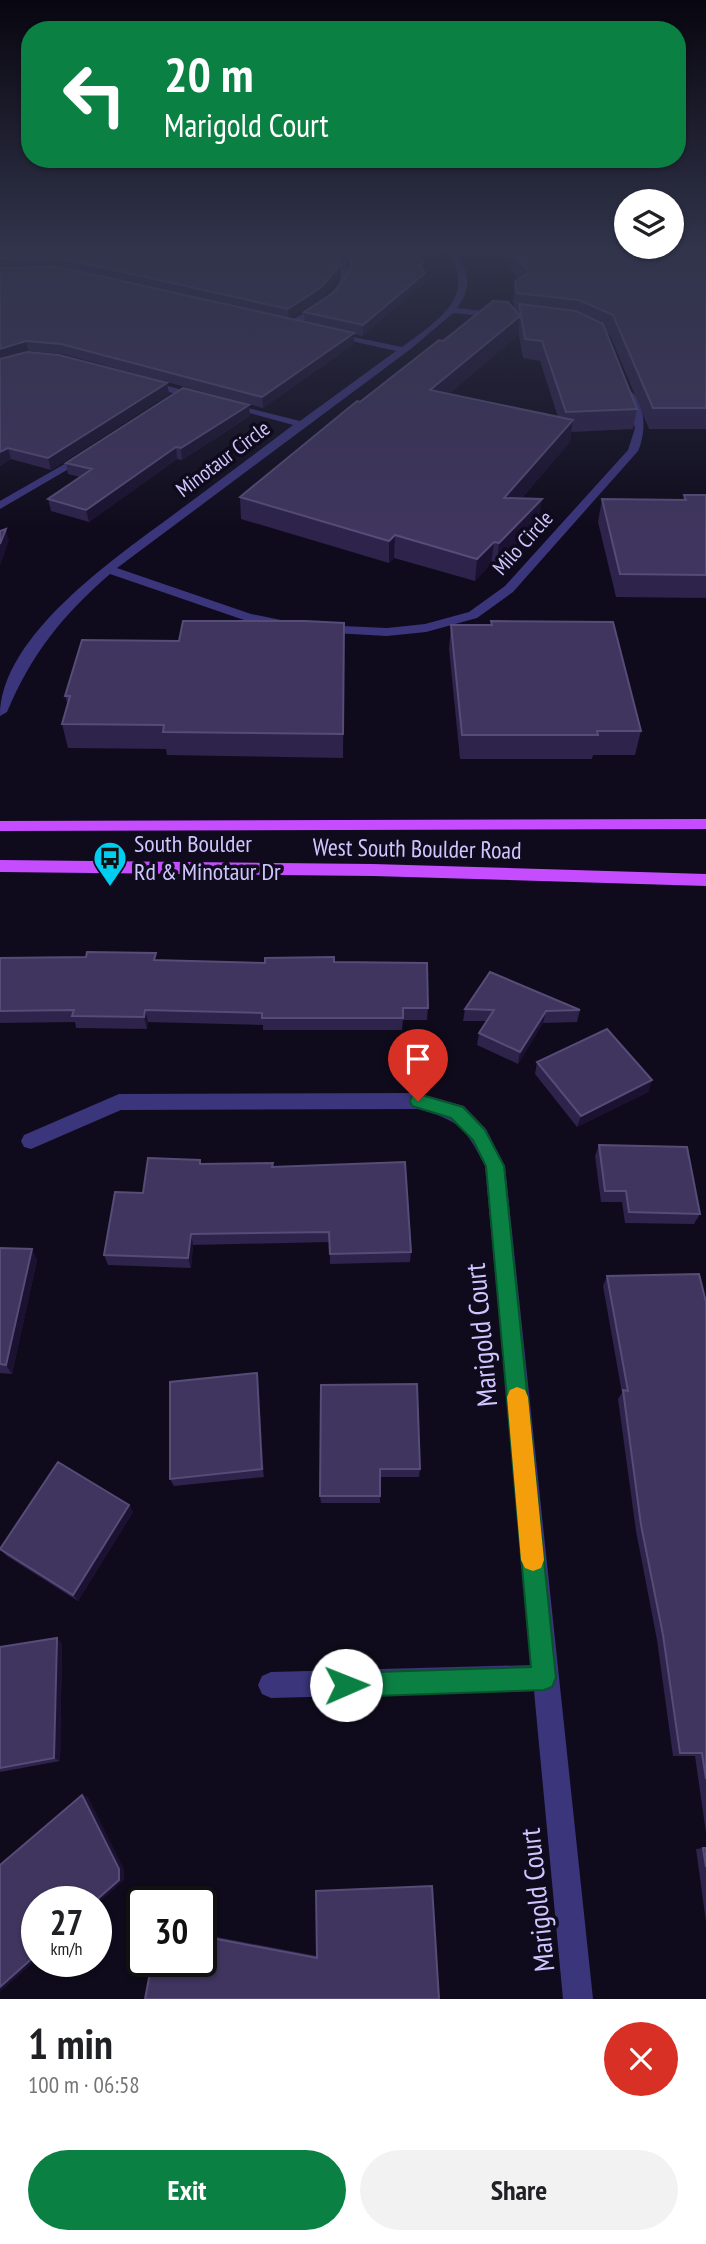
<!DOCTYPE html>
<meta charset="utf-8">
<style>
:root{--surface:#fff;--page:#f2f2f2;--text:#202124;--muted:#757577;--accent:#0b8043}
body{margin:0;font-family:"PT Sans Narrow",sans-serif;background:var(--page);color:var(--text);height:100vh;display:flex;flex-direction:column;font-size:26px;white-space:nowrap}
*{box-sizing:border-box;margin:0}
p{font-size:23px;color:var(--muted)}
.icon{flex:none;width:38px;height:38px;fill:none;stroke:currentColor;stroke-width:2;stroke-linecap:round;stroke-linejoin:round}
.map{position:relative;height:1999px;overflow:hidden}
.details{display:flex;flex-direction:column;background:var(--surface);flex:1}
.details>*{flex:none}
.hud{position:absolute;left:21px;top:21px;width:665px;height:147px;border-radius:28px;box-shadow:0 2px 5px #0004;background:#0b8043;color:#fff;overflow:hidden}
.tools{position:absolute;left:614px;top:189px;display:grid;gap:14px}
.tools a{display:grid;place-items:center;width:70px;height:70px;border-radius:50%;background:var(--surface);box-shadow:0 2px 5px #0004;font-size:35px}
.speed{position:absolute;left:21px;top:1886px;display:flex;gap:14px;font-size:35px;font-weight:700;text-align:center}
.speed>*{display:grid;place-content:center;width:91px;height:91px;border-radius:50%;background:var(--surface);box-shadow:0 2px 5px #0004;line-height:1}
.speed small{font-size:18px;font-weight:400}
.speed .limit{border:4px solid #111;border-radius:10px;background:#fff;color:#111}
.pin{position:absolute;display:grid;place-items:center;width:60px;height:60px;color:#fff;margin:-72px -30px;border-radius:50% 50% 50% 0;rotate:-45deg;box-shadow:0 0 7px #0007}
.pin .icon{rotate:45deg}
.me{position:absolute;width:77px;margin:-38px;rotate:89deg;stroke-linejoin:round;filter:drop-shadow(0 0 5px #0008)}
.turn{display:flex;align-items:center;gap:24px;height:147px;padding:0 28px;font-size:32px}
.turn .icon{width:91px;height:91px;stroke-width:2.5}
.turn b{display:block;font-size:49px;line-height:60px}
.round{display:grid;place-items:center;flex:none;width:74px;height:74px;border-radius:37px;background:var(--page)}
.summary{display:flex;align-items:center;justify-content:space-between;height:119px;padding:0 28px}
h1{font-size:42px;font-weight:600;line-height:52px}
.button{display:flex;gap:14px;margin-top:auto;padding:14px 28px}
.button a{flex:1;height:80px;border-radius:42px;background:var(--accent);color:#fff;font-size:28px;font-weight:600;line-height:80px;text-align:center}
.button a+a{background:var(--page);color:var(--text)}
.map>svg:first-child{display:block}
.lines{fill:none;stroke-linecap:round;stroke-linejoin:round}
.minor{fill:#3b357c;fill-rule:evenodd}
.major{fill:#c54dff;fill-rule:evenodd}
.wall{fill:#2d234b;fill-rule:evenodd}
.shaded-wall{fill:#1a1230}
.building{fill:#3f355e;stroke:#554c77;stroke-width:2}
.route{fill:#0b8043;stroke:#07532c;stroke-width:2}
.slow{fill:#f59e0b}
.labels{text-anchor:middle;stroke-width:7;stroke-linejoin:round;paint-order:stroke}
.far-street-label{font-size:21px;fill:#cfc6ff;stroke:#0f0b1c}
.poi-label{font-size:24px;fill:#cfc6ff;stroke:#0f0b1c;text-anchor:start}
.street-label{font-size:24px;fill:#cfc6ff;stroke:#0f0b1c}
.near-street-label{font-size:28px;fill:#cfc6ff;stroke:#0f0b1c}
</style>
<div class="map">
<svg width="706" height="1999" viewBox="0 0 706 1999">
<rect width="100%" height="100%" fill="#0f0b1c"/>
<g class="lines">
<!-- minor -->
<path class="minor" d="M 323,250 C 333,250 341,254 346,263 C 361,291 312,315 293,327 L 287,327 L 287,323 C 302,314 345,292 341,271 C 340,261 329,256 323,250 Z
M 446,250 L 454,250 C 469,270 473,287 457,308 L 501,313 L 504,318 L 453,313 L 412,348 L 117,568 L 251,614 L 296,623 L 296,629 L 244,620 L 110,574 C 62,616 32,653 7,712 L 0,716 C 0,635 118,556 177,512 C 216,483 255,454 293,425 L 224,406 L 224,402 L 300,421 L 396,351 L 329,336 L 329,332 L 402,347 C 437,321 480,296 446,250 Z
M 145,380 L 202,395 L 204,397 L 199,400 L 142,385 L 142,381 Z
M 629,390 C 647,401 646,434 638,451 L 513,592 L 477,618 L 426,632 L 387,636 L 316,632 L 316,626 L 320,625 L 387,628 L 425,624 L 469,612 L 505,586 L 628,450 L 635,428 L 624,393 Z
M 82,454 L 91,456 L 0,509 L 0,501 Z
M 418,1093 L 464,1106 L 486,1129 L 505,1166 L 593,1999 L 563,1999 L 534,1691 L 271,1698 L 262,1694 L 258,1685 L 262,1676 L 271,1672 L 532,1665 L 485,1166 C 465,1127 460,1121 418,1109 L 121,1110 L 31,1149 L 24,1147 L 21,1141 L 24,1135 L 119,1094 Z"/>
<!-- major -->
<path class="major" d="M 706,819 L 706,829 L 0,831 L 0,821 Z
M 0,860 L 373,864 L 706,874 L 706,886 L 373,876 L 0,872 Z"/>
</g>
<!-- wall -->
<path class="wall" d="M 0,250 L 338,278 L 320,299 L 289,319 L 305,322 L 304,312 L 336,291 L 349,272 L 350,268 L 348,261 L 338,251 L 334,250 L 411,250 L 423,261 L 423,270 L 425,273 L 424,283 L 363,336 L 354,334 L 354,344 L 263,408 L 63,354 L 28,351 L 167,383 L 169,394 L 51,470 L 11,459 L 0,466 Z
M 497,250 L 704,250 L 706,251 L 706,429 L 649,429 L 610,335 L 607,333 L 637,409 L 633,429 L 571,432 L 570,442 L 521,499 L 539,521 L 497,565 L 491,564 L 475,581 L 394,558 L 389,563 L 241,519 L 240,497 L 360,402 L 443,341 L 514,310 L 513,301 L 515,282 L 518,279 ZM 518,330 L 523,358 L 540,361 L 558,417 L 449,394 L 518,335 Z
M 250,416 L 182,460 L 177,459 L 89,522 L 51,511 L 48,499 L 80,477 L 68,474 L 66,463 Z
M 684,495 L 706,495 L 706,598 L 616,597 L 598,522 L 602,499 L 683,500 Z
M 491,621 L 641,731 L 635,755 L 593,755 L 592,759 L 460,759 L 449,649 L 451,625 L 491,625 Z
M 344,623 L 343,758 L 167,755 L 166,749 L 68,748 L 62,724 L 68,705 L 65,696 L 179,641 Z
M 0,958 L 157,960 L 265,963 L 334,962 L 428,1008 L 427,1020 L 403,1020 L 402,1030 L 263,1030 L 263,1025 L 148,1022 L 147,1029 L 76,1028 L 75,1022 L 0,1023 Z
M 465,1009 L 580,1010 L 577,1022 L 543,1023 L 518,1064 L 477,1045 L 479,1033 L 486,1021 L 463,1021 Z
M 537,1062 L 652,1080 L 648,1092 L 577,1127 L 535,1074 Z
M 599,1145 L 700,1214 L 694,1224 L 625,1223 L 622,1202 L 601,1202 L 595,1156 Z
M 200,1160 L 201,1164 L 273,1163 L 273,1167 L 411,1252 L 410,1262 L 330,1264 L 330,1242 L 193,1245 L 191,1268 L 108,1265 L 104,1255 L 143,1193 Z
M 0,1248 L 37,1260 L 12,1374 L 0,1373 Z
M 607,1276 L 706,1302 L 706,1833 L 695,1756 L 673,1756 L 657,1640 L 636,1531 L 618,1399 L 622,1393 L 603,1286 Z
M 258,1382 L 264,1477 L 174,1486 L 170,1479 Z
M 417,1384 L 420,1469 L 419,1477 L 380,1477 L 380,1503 L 321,1503 L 320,1496 Z
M 129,1505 L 133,1512 L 78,1601 L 7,1556 L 0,1549 Z
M 62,1643 L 60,1761 L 0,1772 L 0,1647 Z
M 703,1848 L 706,1848 L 706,1922 L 696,1849 Z
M 201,1934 L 317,1956 L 439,1999 L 201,1962 Z"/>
<!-- shaded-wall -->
<path class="shaded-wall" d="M 338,268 L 338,278 L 320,299 L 289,319 L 288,309 Z
M 425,273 L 424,283 L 363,336 L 363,325 Z
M 520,316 L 518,335 L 429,411 L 430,390 Z
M 354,333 L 354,344 L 263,408 L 262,397 Z
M 26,341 L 28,351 L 0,360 L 0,349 Z
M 167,383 L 169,394 L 51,470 L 48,458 Z
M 249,405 L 250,416 L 182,460 L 181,448 Z
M 573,420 L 570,442 L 502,521 L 504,498 Z
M 176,447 L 177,459 L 89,522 L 86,510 Z
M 8,448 L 11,459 L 0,466 L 0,452 Z
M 542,499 L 539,521 L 497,565 L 499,543 Z
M 6,529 L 9,541 L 0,566 L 0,544 Z
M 395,535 L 394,558 L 389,563 L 389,541 Z
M 494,542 L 491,564 L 475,581 L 477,559 Z
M 145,1010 L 148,1022 L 147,1029 L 144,1017 Z
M 546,1011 L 543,1023 L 518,1064 L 520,1052 Z
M 652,1080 L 648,1092 L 577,1127 L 581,1116 Z
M 191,1234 L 193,1245 L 191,1268 L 188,1258 Z
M 32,1249 L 37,1260 L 12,1374 L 6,1365 Z
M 257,1373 L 258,1382 L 264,1477 L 262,1469 Z
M 129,1505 L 133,1512 L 78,1601 L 73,1595 Z
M 57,1638 L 62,1643 L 60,1761 L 54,1758 Z
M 82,1795 L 88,1797 L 124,1869 L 124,1880 L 96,1905 L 96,1902 L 94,1902 Z
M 37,1954 L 37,1959 L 0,1992 L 0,1987 Z"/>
<!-- building -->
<path class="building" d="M 0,250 L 330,250 L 336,256 L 338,268 L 320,288 L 288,309 L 60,258 L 0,259 Z
M 346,250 L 411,250 L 423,261 L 420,265 L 425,273 L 363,325 L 304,312 L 336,291 L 349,272 L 351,262 L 348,251 Z
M 512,250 L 704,250 L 706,251 L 706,408 L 653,408 L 613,315 L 579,300 L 517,293 L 515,282 L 529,272 Z
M 59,267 L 354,333 L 262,397 L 61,344 L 26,341 L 0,349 L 0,268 Z
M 493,301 L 508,302 L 520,316 L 430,390 L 573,420 L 504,498 L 542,499 L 499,543 L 494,542 L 477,559 L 395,535 L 389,541 L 240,497 L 357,401 L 360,402 L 439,340 L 443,341 Z
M 519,304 L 576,311 L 603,324 L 637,409 L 566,412 L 542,341 L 525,339 Z
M 27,352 L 59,355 L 167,383 L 48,458 L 8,448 L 0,452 L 0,359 Z
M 183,388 L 249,405 L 181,448 L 176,447 L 86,510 L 48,499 L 92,469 L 66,463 Z
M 684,495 L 706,495 L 706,575 L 620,574 L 602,499 L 686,500 Z
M 6,529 L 0,544 L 0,531 Z
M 183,621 L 305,621 L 344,623 L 343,734 L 163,732 L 164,725 L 62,724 L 70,696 L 65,696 L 82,640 L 179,641 Z
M 491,621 L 613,622 L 641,731 L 597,731 L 598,735 L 462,735 L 451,625 L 492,625 Z
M 87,952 L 156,953 L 154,960 L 265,963 L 265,958 L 334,957 L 334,962 L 427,963 L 428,1008 L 403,1008 L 403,1018 L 262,1018 L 262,1013 L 145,1010 L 144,1017 L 72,1016 L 74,1010 L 0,1011 L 0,958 L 86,957 Z
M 490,972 L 580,1010 L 546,1011 L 520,1052 L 479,1033 L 494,1010 L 465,1009 Z
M 607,1029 L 652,1080 L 581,1116 L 537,1062 Z
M 599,1145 L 687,1147 L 700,1214 L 629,1212 L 626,1191 L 605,1191 Z
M 148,1158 L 200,1160 L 200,1164 L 273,1163 L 272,1167 L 405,1162 L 411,1252 L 330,1254 L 329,1232 L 191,1234 L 188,1258 L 104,1255 L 115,1192 L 143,1193 Z
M 0,1248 L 32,1249 L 6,1365 L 0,1364 Z
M 699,1274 L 706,1302 L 706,1779 L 702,1753 L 680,1753 L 663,1635 L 641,1525 L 623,1390 L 628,1391 L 607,1276 Z
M 257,1373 L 262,1469 L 170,1479 L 170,1382 Z
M 417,1384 L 420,1469 L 380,1469 L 380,1496 L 320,1496 L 321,1385 Z
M 58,1462 L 129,1505 L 73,1595 L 0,1549 Z
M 57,1638 L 54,1758 L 0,1768 L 0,1647 Z
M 82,1795 L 119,1869 L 119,1880 L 94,1902 L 37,1902 L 37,1954 L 0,1987 L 0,1865 Z
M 703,1848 L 706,1848 L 706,1867 Z
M 432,1886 L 439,1999 L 145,1999 L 152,1962 L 201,1962 L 201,1936 L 317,1958 L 316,1891 Z"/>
<!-- sky -->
<linearGradient id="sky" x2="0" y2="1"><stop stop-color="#08060f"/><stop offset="0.47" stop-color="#31344b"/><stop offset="1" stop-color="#31344b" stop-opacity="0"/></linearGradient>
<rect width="706" height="530" fill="url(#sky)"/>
<!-- route -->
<path class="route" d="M 418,1094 L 463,1107 L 485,1130 L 504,1166 L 556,1678 L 552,1687 L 544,1690 L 346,1697 L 337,1693 L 334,1685 L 337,1676 L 346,1673 L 531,1667 L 486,1166 L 473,1140 L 451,1118 L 412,1106 L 410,1101 L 412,1096 Z"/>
<!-- slow -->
<path class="slow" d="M 517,1387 L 525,1390 L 528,1397 L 544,1560 L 541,1568 L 533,1571 L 525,1568 L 521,1560 L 507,1397 L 510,1390 Z"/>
<!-- icons -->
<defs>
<symbol id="bus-pin" viewBox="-11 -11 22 30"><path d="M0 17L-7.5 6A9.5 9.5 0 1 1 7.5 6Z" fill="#00cef1" stroke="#0f0b1c"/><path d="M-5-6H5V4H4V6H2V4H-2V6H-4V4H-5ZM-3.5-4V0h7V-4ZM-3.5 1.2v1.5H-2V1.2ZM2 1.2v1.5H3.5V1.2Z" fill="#111"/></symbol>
</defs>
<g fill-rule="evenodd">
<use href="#bus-pin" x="91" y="839" width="38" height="52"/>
</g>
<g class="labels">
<!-- far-street labels -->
<g class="far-street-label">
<text transform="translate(223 459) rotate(-37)" y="7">Minotaur Circle</text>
<text transform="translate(523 543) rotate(-48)" y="7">Milo Circle</text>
</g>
<!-- poi labels -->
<g class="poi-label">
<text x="134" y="852">South Boulder<tspan x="134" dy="28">Rd &amp; Minotaur Dr</tspan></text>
</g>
<!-- street labels -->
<g class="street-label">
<text transform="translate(417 849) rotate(1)" y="8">West South Boulder Road</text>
</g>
<!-- near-street labels -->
<g class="near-street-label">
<text transform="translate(481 1335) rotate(-95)" y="10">Marigold Court</text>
<text transform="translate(537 1900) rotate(-96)" y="10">Marigold Court</text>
</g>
</g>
</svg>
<div class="tools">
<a><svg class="icon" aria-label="layers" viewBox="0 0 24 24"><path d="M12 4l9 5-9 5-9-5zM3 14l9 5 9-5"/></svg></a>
</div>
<div class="speed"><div>27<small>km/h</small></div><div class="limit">30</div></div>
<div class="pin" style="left:418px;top:1101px;background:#d93025"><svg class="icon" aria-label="arrive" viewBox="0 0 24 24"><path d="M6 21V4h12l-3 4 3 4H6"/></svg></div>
<svg class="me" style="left:346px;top:1685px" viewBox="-20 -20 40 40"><circle r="19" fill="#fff"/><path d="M0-13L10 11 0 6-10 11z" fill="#0b8043"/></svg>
<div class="hud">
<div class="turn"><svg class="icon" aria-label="left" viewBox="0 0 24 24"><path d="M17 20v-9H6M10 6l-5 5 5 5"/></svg><div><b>20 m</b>Marigold Court</div></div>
</div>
</div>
<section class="details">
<div class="summary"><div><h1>1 min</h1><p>100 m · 06:58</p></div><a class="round" style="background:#d93025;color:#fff"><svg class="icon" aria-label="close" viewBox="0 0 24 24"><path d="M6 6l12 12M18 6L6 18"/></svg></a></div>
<div class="button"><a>Exit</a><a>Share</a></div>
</section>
